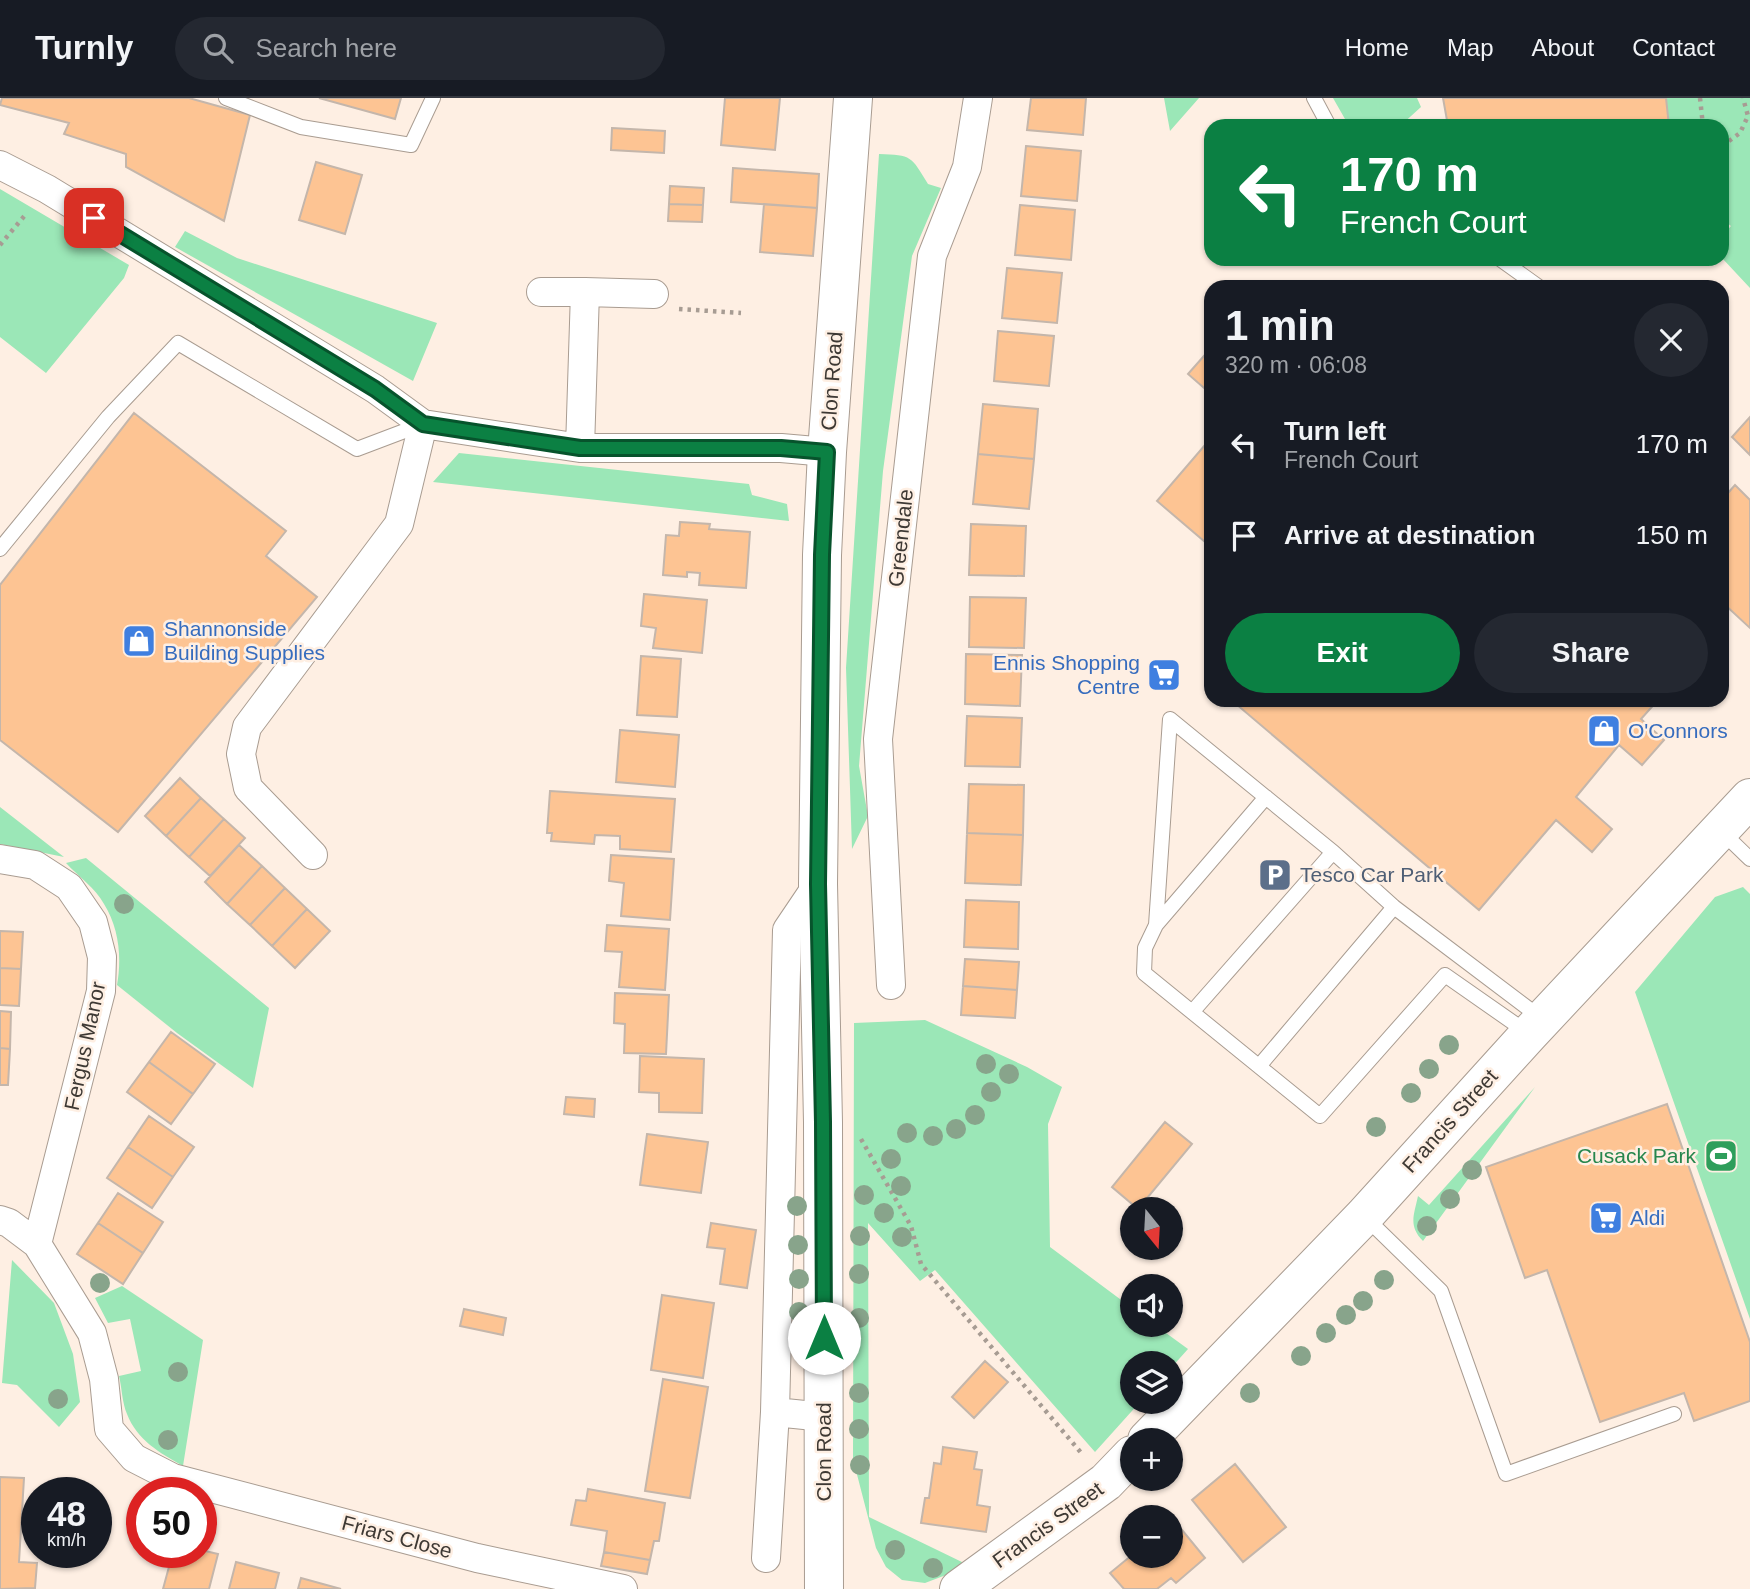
<!DOCTYPE html>
<meta charset="utf-8">
<style>
:root{--surface:#171b24;--page:#242831;--text:#f1f3f6;--muted:#9ea1a6;--line:#363941;--accent:#0b8043}
body{margin:0;font-family:Arial,sans-serif;background:var(--page);color:var(--text);height:100vh;display:flex;flex-direction:column;font-size:26px;white-space:nowrap}
*{box-sizing:border-box;margin:0}
p{font-size:23px;color:var(--muted)}
.icon{flex:none;width:38px;height:38px;fill:none;stroke:currentColor;stroke-width:2;stroke-linecap:round;stroke-linejoin:round}
.map{position:relative;flex:1;overflow:hidden}
.panel{position:absolute;left:1204px;top:182px;width:525px;height:427px;display:flex;flex-direction:column;background:var(--surface);border-radius:21px;box-shadow:0 2px 5px #0004}
.panel>*{flex:none}
.banner{position:absolute;left:1204px;top:21px;width:525px;height:147px;border-radius:21px;box-shadow:0 2px 5px #0004;background:#0b8043;color:#fff;overflow:hidden}
.needle{width:46px;rotate:162deg}
.controls{position:absolute;left:1120px;top:1099px;display:grid;gap:14px}
.controls a{display:grid;place-items:center;width:63px;height:63px;border-radius:50%;background:var(--surface);box-shadow:0 2px 5px #0004;font-size:35px}
.speed{position:absolute;left:21px;top:1379px;display:flex;gap:14px;font-size:35px;font-weight:700;text-align:center}
.speed>*{display:grid;place-content:center;width:91px;height:91px;border-radius:50%;background:var(--surface);box-shadow:0 2px 5px #0004;line-height:1}
.speed small{font-size:18px;font-weight:400}
.speed .limit{border:10px solid #d22;background:#fff;color:#111}
.pin{position:absolute;display:grid;place-items:center;width:60px;height:60px;color:#fff;margin:-30px;border-radius:14px;box-shadow:0 4px 10px #0006}
.me{position:absolute;width:77px;margin:-38px;rotate:0deg;stroke-linejoin:round;filter:drop-shadow(0 0 5px #0008)}
.turn{display:flex;align-items:center;gap:24px;height:147px;padding:0 21px;font-size:32px}
.turn .icon{width:91px;height:91px;stroke-width:2.5}
.turn b{display:block;font-size:49px;line-height:60px}
.round{display:grid;place-items:center;flex:none;width:74px;height:74px;border-radius:37px;background:var(--page)}
.head{display:flex;align-items:center;justify-content:space-between;height:119px;padding:0 21px}
h1{font-size:42px;font-weight:700;line-height:52px}
.primary-button{display:flex;gap:14px;margin-top:auto;padding:14px 21px}
.primary-button a{flex:1;height:80px;border-radius:42px;background:var(--accent);color:#fff;font-size:28px;font-weight:700;line-height:80px;text-align:center}
.primary-button a+a{background:var(--page);color:var(--text)}
ul{padding:0;list-style:none}
li{display:flex;align-items:center;gap:21px;height:91px;padding:0 21px}
li div{flex:1}
li b{display:block;font-size:26px}
li em{font-style:normal}
header{display:flex;align-items:center;gap:42px;box-sizing:border-box;height:98px;padding:0 35px;background:var(--surface);border-bottom:2px solid var(--line)}
header strong{font-size:33px}
nav{display:flex;gap:38px;margin-inline-start:auto;font-size:24px}
.search{width:490px;height:63px;background:var(--page);display:flex;align-items:center;gap:18px;box-sizing:border-box;padding:0 24px;border-radius:38px;color:var(--muted);font-size:26px}
.map>svg:first-child{display:block}
.green{fill:#9be7b7}
.building{fill:#fdc493;stroke:#c4b6ab;stroke-width:2}
.lines{fill:none;stroke-linecap:round;stroke-linejoin:round}
.lane-casing{stroke:#a99c91;stroke-width:16}
.street-casing{stroke:#a99c91;stroke-width:30}
.secondary-casing{stroke:#a99c91;stroke-width:40}
.path{stroke:#a79c93;stroke-width:4.5;stroke-dasharray:3.5 5;stroke-linecap:butt}
.lane{stroke:#fff;stroke-width:14}
.street{stroke:#fff;stroke-width:28}
.secondary{stroke:#fff;stroke-width:38}
.tree{fill:#88a48b}
.route-casing{stroke:#07532c;stroke-width:18}
.route{stroke:#0b8043;stroke-width:12}
.labels{text-anchor:middle;stroke-width:5;stroke-linejoin:round;paint-order:stroke}
.street-label{font-size:21px;fill:#3e3934;stroke:#feefe3}
.shop-label{font-size:21px;fill:#366cbe;stroke:#feefe3;text-anchor:start}
.service-label{font-size:21px;fill:#4e5e75;stroke:#feefe3;text-anchor:start}
.leisure-label{font-size:21px;fill:#27864d;stroke:#feefe3;text-anchor:end}
</style>
<header>
<strong>Turnly</strong>
<div class="search"><svg class="icon" aria-label="search" viewBox="0 0 24 24"><circle cx="10" cy="10" r="6"/><path d="M15 15l6 6"/></svg>Search here</div>
<nav><a>Home</a><a>Map</a><a>About</a><a>Contact</a></nav>
</header>
<div class="map">
<svg width="1750" height="1491" viewBox="0 0 1750 1491">
<rect width="100%" height="100%" fill="#feefe3"/>
<!-- green -->
<path class="green" d="M 1164,0 L 1199,0 L 1170,33 Z
M 1333,0 L 1417,0 L 1421,9 L 1400,28 L 1357,28 L 1345,21 Z
M 1666,0 L 1750,0 L 1750,190 L 1722,160 L 1722,138 L 1731,128 L 1722,121 L 1722,28 L 1669,28 Z
M 879,56 C 912,57 911,58 928,86 L 941,90 L 912,158 L 883,373 L 859,668 L 868,718 L 852,751 L 846,570 Z
M 0,91 L 129,167 L 124,180 L 46,275 L 0,239 Z
M 185,133 L 237,160 L 437,225 L 413,283 L 175,149 Z
M 459,355 L 749,386 L 752,397 L 787,406 L 789,423 L 433,384 Z
M 0,709 L 64,759 L 0,746 Z
M 86,760 L 269,910 L 253,990 L 177,935 L 117,887 C 122,860 119,830 104,806 C 96,791 78,778 66,765 Z
M 1743,789 L 1750,796 L 1750,1221 L 1635,894 L 1715,799 Z
M 925,922 L 1027,969 L 1062,989 L 1048,1026 L 1050,1149 L 1132,1210 L 1132,1227 L 1155,1227 L 1188,1251 L 1171,1270 L 1171,1265 L 1132,1265 L 1132,1304 L 1140,1304 L 1095,1354 L 935,1172 L 920,1183 L 868,1125 L 869,1419 L 964,1465 L 946,1477 L 925,1485 L 902,1482 L 886,1469 L 876,1450 L 853,1361 L 854,925 Z
M 1535,989 L 1423,1143 C 1408,1128 1414,1117 1418,1098 L 1429,1107 Z
M 12,1162 L 54,1205 L 73,1256 L 80,1304 L 59,1329 L 17,1287 L 2,1285 Z
M 122,1188 L 203,1242 L 183,1368 C 160,1355 137,1342 127,1316 C 122,1305 122,1290 119,1278 L 141,1273 L 130,1221 L 108,1225 L 95,1200 Z"/>
<!-- building -->
<path class="building" d="M 2,0 L 189,0 L 250,17 L 224,123 L 126,69 L 126,56 L 64,36 L 69,25 L 0,7 Z
M 319,0 L 401,0 L 395,21 Z
M 725,0 L 780,0 L 775,52 L 721,47 Z
M 1031,0 L 1086,0 L 1083,37 L 1027,32 Z
M 1443,0 L 1666,0 L 1669,28 L 1448,28 Z
M 612,30 L 665,33 L 664,55 L 611,52 Z
M 1026,48 L 1081,53 L 1077,103 L 1021,98 Z
M 316,64 L 362,77 L 345,136 L 299,122 Z
M 733,70 L 819,76 L 817,110 L 731,104 Z
M 670,88 L 704,90 L 703,107 L 669,106 Z
M 669,106 L 703,107 L 702,124 L 668,123 Z
M 764,106 L 817,110 L 813,158 L 760,154 Z
M 1020,107 L 1075,112 L 1071,162 L 1015,157 Z
M 1007,170 L 1062,175 L 1057,225 L 1002,220 Z
M 998,233 L 1054,238 L 1049,288 L 994,283 Z
M 1211,250 L 1211,296 L 1188,276 Z
M 983,306 L 1038,311 L 1034,361 L 978,356 Z
M 134,315 L 286,433 L 266,458 L 317,499 L 118,734 L 0,642 L 0,487 Z
M 1750,319 L 1750,357 L 1732,339 Z
M 1211,340 L 1211,449 L 1157,403 Z
M 978,356 L 1034,361 L 1029,411 L 973,406 Z
M 1735,387 L 1750,402 L 1750,530 L 1722,504 L 1722,390 L 1728,395 Z
M 680,424 L 710,426 L 709,431 L 750,434 L 746,490 L 699,487 L 700,475 L 687,474 L 687,479 L 663,477 L 666,437 L 679,438 Z
M 971,426 L 1026,428 L 1024,478 L 969,477 Z
M 644,496 L 707,502 L 702,555 L 653,550 L 656,530 L 641,528 Z
M 970,499 L 1026,500 L 1024,550 L 969,549 Z
M 966,556 L 1022,557 L 1020,608 L 965,606 Z
M 641,558 L 681,561 L 677,619 L 637,617 Z
M 1240,602 L 1658,602 L 1641,621 L 1664,642 L 1642,667 L 1619,647 L 1576,699 L 1612,731 L 1592,754 L 1556,722 L 1479,812 L 1236,606 Z
M 967,618 L 1022,620 L 1020,669 L 965,668 Z
M 620,632 L 679,637 L 675,689 L 616,684 Z
M 180,680 L 201,700 L 166,738 L 145,718 Z
M 969,686 L 1024,687 L 1023,737 L 967,735 Z
M 550,693 L 675,701 L 671,754 L 620,751 L 620,738 L 595,737 L 594,746 L 551,743 L 552,735 L 547,735 Z
M 201,700 L 224,721 L 189,759 L 166,738 Z
M 224,721 L 245,740 L 210,778 L 189,759 Z
M 967,735 L 1023,737 L 1021,787 L 965,785 Z
M 239,747 L 262,768 L 227,806 L 205,784 Z
M 611,757 L 674,761 L 670,822 L 621,818 L 624,785 L 609,783 Z
M 262,768 L 285,790 L 250,827 L 227,806 Z
M 285,790 L 307,811 L 272,848 L 250,827 Z
M 966,802 L 1019,804 L 1018,851 L 964,849 Z
M 307,811 L 330,833 L 295,870 L 272,848 Z
M 607,827 L 669,831 L 665,892 L 619,889 L 622,854 L 605,853 Z
M 0,833 L 23,834 L 21,871 L 0,870 Z
M 965,861 L 1019,864 L 1017,892 L 963,888 Z
M 0,870 L 21,871 L 19,908 L 0,907 Z
M 963,888 L 1017,892 L 1015,920 L 961,917 Z
M 615,895 L 669,897 L 666,956 L 624,955 L 625,926 L 614,925 Z
M 0,913 L 11,914 L 10,951 L 0,950 Z
M 171,934 L 215,966 L 193,996 L 149,964 Z
M 0,950 L 10,951 L 8,987 L 0,987 Z
M 640,958 L 704,961 L 702,1015 L 659,1014 L 659,995 L 639,994 Z
M 149,964 L 193,996 L 171,1026 L 127,994 Z
M 566,999 L 595,1001 L 594,1019 L 564,1016 Z
M 1667,1006 L 1750,1244 L 1750,1303 L 1694,1323 L 1684,1295 L 1600,1324 L 1547,1172 L 1525,1180 L 1486,1069 Z
M 149,1018 L 194,1049 L 173,1079 L 128,1049 Z
M 1165,1024 L 1192,1046 L 1138,1111 L 1112,1089 Z
M 647,1036 L 708,1044 L 701,1095 L 640,1087 Z
M 128,1049 L 173,1079 L 152,1110 L 107,1080 Z
M 118,1095 L 163,1124 L 143,1155 L 98,1125 Z
M 98,1125 L 143,1155 L 123,1186 L 77,1156 Z
M 711,1125 L 756,1132 L 747,1190 L 720,1186 L 725,1151 L 707,1149 Z
M 662,1197 L 714,1205 L 703,1280 L 651,1272 Z
M 464,1211 L 506,1220 L 503,1237 L 460,1228 Z
M 985,1263 L 1008,1284 L 974,1320 L 952,1299 Z
M 663,1281 L 708,1289 L 690,1400 L 645,1393 Z
M 943,1349 L 977,1354 L 974,1371 L 982,1372 L 977,1407 L 990,1409 L 986,1434 L 921,1425 L 925,1400 L 929,1400 L 934,1365 L 941,1366 Z
M 1235,1366 L 1286,1429 L 1243,1464 L 1192,1402 Z
M 0,1379 L 24,1380 L 19,1464 L 37,1465 L 35,1490 L 0,1491 Z
M 588,1391 L 665,1405 L 659,1443 L 654,1443 L 650,1462 L 604,1454 L 607,1433 L 571,1427 L 576,1402 L 586,1403 Z
M 1169,1416 L 1205,1460 L 1176,1485 L 1171,1480 L 1157,1491 L 1124,1491 L 1110,1475 L 1132,1457 L 1171,1458 L 1171,1419 L 1166,1419 Z
M 201,1452 L 218,1456 L 209,1491 L 163,1491 L 173,1454 L 201,1454 Z
M 604,1454 L 650,1462 L 647,1476 L 601,1468 Z
M 236,1464 L 279,1475 L 275,1491 L 229,1491 Z
M 301,1480 L 341,1491 L 298,1491 Z"/>
<g class="lines">
<defs>
<path id="lane" d="M 226,0 L 301,29 L 411,47 L 433,0
M 1314,0 L 1329,28
M 1500,161 L 1539,189
M 0,451 L 108,319 L 178,245 L 357,351 L 423,326
M 1721,733 L 1750,761
M 1156,827 L 1266,699
M 1193,913 L 1333,754
M 1528,935 L 1445,877 L 1320,1018 L 1144,875 L 1145,850 L 1156,827 L 1170,621 L 1333,754 L 1394,809 L 1541,920
M 1260,967 L 1394,809
M 1365,1119 L 1441,1193 L 1506,1376 L 1674,1316"/>
<path id="street" d="M 0,67 L 47,91 L 375,291 L 423,326 L 399,426 L 247,629 L 241,656 L 248,690 L 313,757
M 541,194 L 585,194
M 423,326 L 580,350 L 781,350 L 827,354
M 580,350 L 585,194 L 654,196
M 0,761 L 35,767 L 69,789 L 93,824 L 102,859 L 101,893 L 37,1146 L 92,1235 L 104,1281 L 109,1331 L 134,1360 L 173,1380 L 477,1460 L 623,1491
M 891,887 L 878,641 L 932,158 L 967,69 L 978,0
M 0,1122 L 9,1125 L 37,1146
M 775,1314 L 824,1319
M 766,1460 L 775,1314 L 787,832 L 818,786"/>
<path id="secondary" d="M 1147,1342 L 1364,1118 L 1529,936 L 1750,700
M 824,1491 L 823,1024 L 818,786 L 822,457 L 827,354 L 853,0
M 959,1491 L 1106,1384 L 1132,1357"/>
</defs>
<!-- lane casing -->
<use href="#lane" class="lane-casing"/>
<!-- street casing -->
<use href="#street" class="street-casing"/>
<!-- secondary casing -->
<use href="#secondary" class="secondary-casing"/>
<!-- path -->
<path class="path" d="M 1700,0 L 1703,28
M 1722,48 L 1740,35 L 1748,18 L 1743,0
M 0,147 L 26,116
M 679,211 L 741,215
M 861,1041 L 911,1128 L 921,1166 L 1083,1357"/>
<!-- lane -->
<use href="#lane" class="lane"/>
<!-- street -->
<use href="#street" class="street"/>
<!-- secondary -->
<use href="#secondary" class="secondary"/>
</g>
<!-- trees -->
<g class="tree">
<circle cx="124" cy="806" r="10"/>
<circle cx="1449" cy="947" r="10"/>
<circle cx="986" cy="966" r="10"/>
<circle cx="1429" cy="971" r="10"/>
<circle cx="1009" cy="976" r="10"/>
<circle cx="991" cy="994" r="10"/>
<circle cx="1411" cy="995" r="10"/>
<circle cx="975" cy="1017" r="10"/>
<circle cx="1376" cy="1029" r="10"/>
<circle cx="956" cy="1031" r="10"/>
<circle cx="907" cy="1035" r="10"/>
<circle cx="933" cy="1038" r="10"/>
<circle cx="891" cy="1061" r="10"/>
<circle cx="1472" cy="1072" r="10"/>
<circle cx="901" cy="1088" r="10"/>
<circle cx="864" cy="1097" r="10"/>
<circle cx="1450" cy="1101" r="10"/>
<circle cx="797" cy="1108" r="10"/>
<circle cx="884" cy="1115" r="10"/>
<circle cx="1427" cy="1128" r="10"/>
<circle cx="860" cy="1138" r="10"/>
<circle cx="902" cy="1139" r="10"/>
<circle cx="798" cy="1147" r="10"/>
<circle cx="859" cy="1176" r="10"/>
<circle cx="799" cy="1181" r="10"/>
<circle cx="1384" cy="1182" r="10"/>
<circle cx="100" cy="1185" r="10"/>
<circle cx="1363" cy="1203" r="10"/>
<circle cx="799" cy="1214" r="10"/>
<circle cx="1346" cy="1217" r="10"/>
<circle cx="859" cy="1220" r="10"/>
<circle cx="1326" cy="1235" r="10"/>
<circle cx="800" cy="1245" r="10"/>
<circle cx="1301" cy="1258" r="10"/>
<circle cx="178" cy="1274" r="10"/>
<circle cx="859" cy="1295" r="10"/>
<circle cx="1250" cy="1295" r="10"/>
<circle cx="58" cy="1301" r="10"/>
<circle cx="859" cy="1331" r="10"/>
<circle cx="168" cy="1342" r="10"/>
<circle cx="860" cy="1367" r="10"/>
<circle cx="895" cy="1452" r="10"/>
<circle cx="933" cy="1470" r="10"/>
</g>
<g class="lines">
<defs>
<path id="route" d="M 94,120 L 375,291 L 423,326 L 580,350 L 781,350 L 827,354 L 822,457 L 818,786 L 823,1024 L 824,1240"/>
</defs>
<!-- route casing -->
<use href="#route" class="route-casing"/>
<!-- route -->
<use href="#route" class="route"/>
</g>
<!-- icons -->
<defs>
<symbol id="shop-square" viewBox="-11 -11 22 22"><rect x="-9" y="-9" width="18" height="18" rx="4" fill="#3f7fe0" stroke="#feefe3"/><path d="M-5-2.5h2.3a2.7 3.5 0 0 1 5.4 0H5L5.5 6h-11ZM-1.5-2.5h3a1.5 2.3 0 0 0-3 0Z" fill="#fff"/></symbol>
<symbol id="supermarket-square" viewBox="-11 -11 22 22"><rect x="-9" y="-9" width="18" height="18" rx="4" fill="#3f7fe0" stroke="#feefe3"/><path d="M-6-5.5h2.5l.6 2H6L4.5 2H-2.5L-4.4-4H-6ZM-1.5 3.2a1.3 1.3 0 1 0 .1 0ZM3 3.2a1.3 1.3 0 1 0 .1 0Z" fill="#fff"/></symbol>
<symbol id="parking-square" viewBox="-11 -11 22 22"><rect x="-9" y="-9" width="18" height="18" rx="4" fill="#5c6f8a" stroke="#feefe3"/><path d="M-3.5-5.5H1a3.5 3.5 0 0 1 0 7H-1V5.5H-3.5ZM-1-3.4V-.6H.8a1.4 1.4 0 0 0 0-2.8Z" fill="#fff"/></symbol>
<symbol id="stadium-square" viewBox="-11 -11 22 22"><rect x="-9" y="-9" width="18" height="18" rx="4" fill="#2e9e5b" stroke="#feefe3"/><path d="M0-5a6.5 5 0 1 0 0 10a6.5 5 0 1 0 0-10ZM-3.5-1.8h7v3.6h-7Z" fill="#fff"/></symbol>
</defs>
<g fill-rule="evenodd">
<use href="#shop-square" x="120" y="524" width="38" height="38"/>
<use href="#supermarket-square" x="1145" y="558" width="38" height="38"/>
<use href="#shop-square" x="1585" y="614" width="38" height="38"/>
<use href="#parking-square" x="1256" y="758" width="38" height="38"/>
<use href="#stadium-square" x="1702" y="1039" width="38" height="38"/>
<use href="#supermarket-square" x="1587" y="1101" width="38" height="38"/>
</g>
<g class="labels">
<!-- street labels -->
<g class="street-label">
<text transform="translate(832 283) rotate(-86)" y="7">Clon Road</text>
<text transform="translate(901 440) rotate(-84)" y="7">Greendale</text>
<text transform="translate(85 948) rotate(-78)" y="7">Fergus Manor</text>
<text transform="translate(1450 1023) rotate(-48)" y="7">Francis Street</text>
<text transform="translate(824 1354) rotate(-90)" y="7">Clon Road</text>
<text transform="translate(1048 1427) rotate(-36)" y="7">Francis Street</text>
<text transform="translate(397 1439) rotate(15)" y="7">Friars Close</text>
</g>
<!-- shop labels -->
<g class="shop-label">
<text x="164" y="538">Shannonside<tspan x="164" dy="24">Building Supplies</tspan></text>
<text x="1140" y="572" text-anchor="end">Ennis Shopping<tspan x="1140" dy="24">Centre</tspan></text>
<text x="1628" y="640">O'Connors</text>
<text x="1630" y="1127">Aldi</text>
</g>
<!-- service labels -->
<g class="service-label">
<text x="1300" y="784">Tesco Car Park</text>
</g>
<!-- leisure labels -->
<g class="leisure-label">
<text x="1696" y="1065">Cusack Park</text>
</g>
</g>
</svg>
<div class="controls">
<a><svg class="needle" viewBox="-14 -14 28 28"><path d="M0-13l5 13h-10z" fill="#e53935"/><path d="M0 13l5-13h-10z" fill="#9ea1a6"/></svg></a>
<a><svg class="icon" aria-label="sound" viewBox="0 0 24 24"><path d="M4 9h4l5-4v14l-5-4H4zM17 9q2 3 0 6"/></svg></a>
<a><svg class="icon" aria-label="layers" viewBox="0 0 24 24"><path d="M12 4l9 5-9 5-9-5zM3 14l9 5 9-5"/></svg></a>
<a>+</a>
<a>−</a>
</div>
<div class="speed"><div>48<small>km/h</small></div><div class="limit">50</div></div>
<div class="pin" style="left:94px;top:120px;background:#d93025"><svg class="icon" aria-label="arrive" viewBox="0 0 24 24"><path d="M6 21V4h12l-3 4 3 4H6"/></svg></div>
<svg class="me" style="left:824px;top:1240px" viewBox="-20 -20 40 40"><circle r="19" fill="#fff"/><path d="M0-13L10 11 0 6-10 11z" fill="#0b8043"/></svg>
<div class="banner">
<div class="turn"><svg class="icon" aria-label="left" viewBox="0 0 24 24"><path d="M17 20v-9H6M10 6l-5 5 5 5"/></svg><div><b>170 m</b>French Court</div></div>
</div>
<section class="panel">
<div class="head"><div><h1>1 min</h1><p>320 m · 06:08</p></div><a class="round"><svg class="icon" aria-label="close" viewBox="0 0 24 24"><path d="M6 6l12 12M18 6L6 18"/></svg></a></div>
<ul>
<li><svg class="icon" aria-label="left" viewBox="0 0 24 24"><path d="M17 20v-9H6M10 6l-5 5 5 5"/></svg><div><b>Turn left</b><p>French Court</p></div><em>170 m</em></li>
<li><svg class="icon" aria-label="arrive" viewBox="0 0 24 24"><path d="M6 21V4h12l-3 4 3 4H6"/></svg><div><b>Arrive at destination</b></div><em>150 m</em></li>
</ul>
<div class="primary-button"><a>Exit</a><a>Share</a></div>
</section>
</div>
